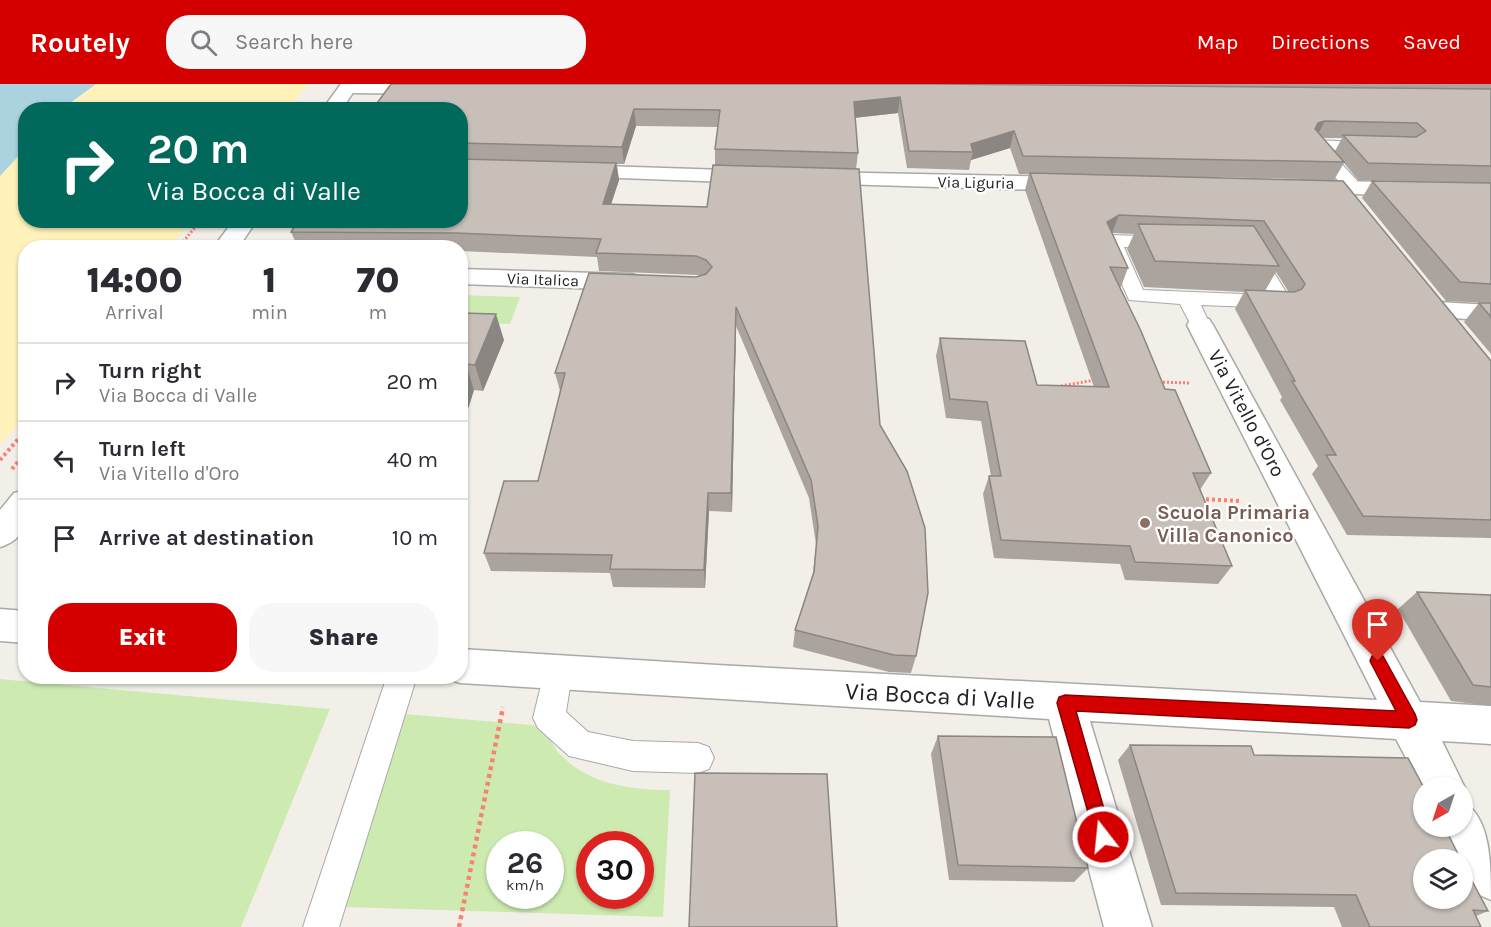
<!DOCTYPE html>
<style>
:root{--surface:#fff;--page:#f7f7f7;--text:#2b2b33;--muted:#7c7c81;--line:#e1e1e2;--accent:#d40000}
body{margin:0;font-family:Karla,sans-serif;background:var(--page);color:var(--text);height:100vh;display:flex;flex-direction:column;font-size:22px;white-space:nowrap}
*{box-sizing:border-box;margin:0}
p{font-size:20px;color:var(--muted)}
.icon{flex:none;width:33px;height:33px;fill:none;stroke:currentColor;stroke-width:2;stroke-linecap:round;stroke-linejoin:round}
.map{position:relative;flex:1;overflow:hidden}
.side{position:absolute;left:18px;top:156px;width:450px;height:444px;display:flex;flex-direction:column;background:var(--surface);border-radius:24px;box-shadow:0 2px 4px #0004}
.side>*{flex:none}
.guide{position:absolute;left:18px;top:18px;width:450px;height:126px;border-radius:24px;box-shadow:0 2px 4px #0004;background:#00695c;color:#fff;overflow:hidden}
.needle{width:39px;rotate:219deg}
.fabs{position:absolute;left:1413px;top:693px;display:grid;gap:12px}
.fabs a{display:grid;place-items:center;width:60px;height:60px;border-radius:50%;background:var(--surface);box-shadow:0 2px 4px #0004;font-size:30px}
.speed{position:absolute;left:486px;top:747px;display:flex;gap:12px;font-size:30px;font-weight:700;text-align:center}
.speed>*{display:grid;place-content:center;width:78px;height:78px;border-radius:50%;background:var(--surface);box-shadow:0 2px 4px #0004;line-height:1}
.speed small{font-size:15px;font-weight:400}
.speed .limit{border:9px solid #d22;background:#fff;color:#111}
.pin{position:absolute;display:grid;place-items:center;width:51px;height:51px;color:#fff;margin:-62px -26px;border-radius:50% 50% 50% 0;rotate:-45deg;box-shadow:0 0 6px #0007}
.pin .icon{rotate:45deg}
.me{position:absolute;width:66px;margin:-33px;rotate:344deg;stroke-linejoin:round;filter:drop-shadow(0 0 4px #0008)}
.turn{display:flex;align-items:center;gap:21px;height:126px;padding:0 30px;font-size:27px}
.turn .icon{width:78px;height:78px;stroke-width:2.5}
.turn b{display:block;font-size:42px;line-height:51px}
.eta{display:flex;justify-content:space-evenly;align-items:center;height:102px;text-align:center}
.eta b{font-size:36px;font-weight:800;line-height:42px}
.primary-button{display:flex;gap:12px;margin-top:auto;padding:12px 30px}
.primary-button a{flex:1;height:69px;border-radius:24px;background:var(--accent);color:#fff;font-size:24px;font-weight:800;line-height:69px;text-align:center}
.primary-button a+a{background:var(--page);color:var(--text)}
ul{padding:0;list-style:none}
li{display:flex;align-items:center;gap:18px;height:78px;padding:0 30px;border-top:2px solid var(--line)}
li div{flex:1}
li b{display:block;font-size:22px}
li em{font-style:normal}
header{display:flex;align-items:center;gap:36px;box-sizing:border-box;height:84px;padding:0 30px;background:var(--accent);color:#fff}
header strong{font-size:28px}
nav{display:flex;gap:33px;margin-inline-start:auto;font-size:21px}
.search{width:420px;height:54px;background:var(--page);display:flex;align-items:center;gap:15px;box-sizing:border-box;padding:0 21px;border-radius:24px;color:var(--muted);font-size:22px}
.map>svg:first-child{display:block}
.grass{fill:#cdebb0;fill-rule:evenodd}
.sand{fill:#fff1ba}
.water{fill:#aad3df}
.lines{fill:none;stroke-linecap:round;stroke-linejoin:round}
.service-casing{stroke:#a9a9a9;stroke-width:2}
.minor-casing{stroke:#a9a9a9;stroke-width:3}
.tertiary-casing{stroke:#a9a9a9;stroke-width:3}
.path-far3{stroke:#fa8072;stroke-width:2;stroke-dasharray:2 2;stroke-linecap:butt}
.path-far2{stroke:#fa8072;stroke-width:3;stroke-dasharray:2 2;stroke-linecap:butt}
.path-far1{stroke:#fa8072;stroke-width:4;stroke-dasharray:3 3;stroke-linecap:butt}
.path{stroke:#fa8072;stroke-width:4.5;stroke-dasharray:4 4;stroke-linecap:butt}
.service{fill:#fff;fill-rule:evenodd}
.minor{fill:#fff;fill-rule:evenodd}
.tertiary{fill:#fff;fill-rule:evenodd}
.wall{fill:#aba49e;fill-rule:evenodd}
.shaded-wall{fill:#8b8681}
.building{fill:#c7bfb8;stroke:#8b8681;stroke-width:1.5}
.route{fill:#d40000;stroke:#8a0000;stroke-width:1.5}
.education-dot{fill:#8d6e63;stroke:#fff;stroke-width:2}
.labels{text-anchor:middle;stroke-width:4.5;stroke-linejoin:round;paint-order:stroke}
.far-street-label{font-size:16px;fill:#222;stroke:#fff}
.street-label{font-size:20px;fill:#222;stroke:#fff}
.education-label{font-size:20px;font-weight:bold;fill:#785e54;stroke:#fff;text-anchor:start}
.near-street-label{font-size:24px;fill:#222;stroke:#fff}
</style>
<header>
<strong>Routely</strong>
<div class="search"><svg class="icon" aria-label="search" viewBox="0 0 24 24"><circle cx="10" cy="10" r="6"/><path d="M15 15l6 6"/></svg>Search here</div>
<nav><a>Map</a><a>Directions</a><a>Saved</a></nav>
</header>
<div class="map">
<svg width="1491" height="843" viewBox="0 0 1491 843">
<rect width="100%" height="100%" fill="#f2efe9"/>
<!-- grass -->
<path class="grass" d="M 461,211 L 520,213 L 510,240 L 461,239 Z
M 0,595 L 330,625 L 241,843 L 0,843 Z
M 405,630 L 543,642 C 549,652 555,667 564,674 C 592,701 633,706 670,706 L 663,833 L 346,823 ZM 500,760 L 550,760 L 550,812 L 500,812 ZM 590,760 L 640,760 L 640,812 L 590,812 Z"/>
<!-- sand -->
<path class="sand" d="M 96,0 L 309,0 L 287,25 L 62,26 Z
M 25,65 L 26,136 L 192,137 L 169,163 L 26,164 L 25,332 L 0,361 L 0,92 Z"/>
<!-- water -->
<path class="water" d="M 0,0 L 96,0 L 62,25 L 26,26 L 25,65 L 0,92 Z"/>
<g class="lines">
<defs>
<path id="service" d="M 1316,56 L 1379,59 L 1381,62 L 1373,67 L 1329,66 L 1360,100 L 1362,104 L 1360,108 L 1348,108 L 1310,64 L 1308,61 L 1310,58 Z
M 1112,151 L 1165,153 L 1174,159 L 1165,165 L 1124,163 L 1143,206 L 1268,211 L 1243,168 L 1252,162 L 1259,164 L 1292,218 L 1289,222 L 1282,224 L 1201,221 L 1210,241 L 1207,245 L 1193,245 L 1180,220 L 1129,216 L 1103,157 Z
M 557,577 L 568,581 L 572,590 L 566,628 L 588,648 L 633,657 L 698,659 L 709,663 L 714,674 L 709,685 L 698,689 L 633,687 L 569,672 L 538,644 L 533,634 L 546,581 Z
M 387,592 L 417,592 L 339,843 L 303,843 Z"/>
<path id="minor" d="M 341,0 L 439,0 L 442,4 L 433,10 L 348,9 L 341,7 L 339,3 Z
M 573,81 L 756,87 L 764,88 L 767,93 L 764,98 L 756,99 L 565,92 L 562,87 L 565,82 Z
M 816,88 L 1070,93 L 1078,95 L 1081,100 L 1078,105 L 1070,107 L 808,99 L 805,94 L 808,89 Z
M 1305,96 L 1491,101 L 1491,115 L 1297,108 L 1294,103 L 1297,98 Z
M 460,185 L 632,190 L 641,193 L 645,198 L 641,203 L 632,206 L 460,200 Z
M 1438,218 L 1491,221 L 1491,237 L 1429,232 L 1425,226 L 1429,220 Z
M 1200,233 L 1209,235 L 1213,241 L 1420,618 L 1491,622 L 1491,660 L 1442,657 L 1465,704 L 1462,711 L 1462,704 L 1424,704 L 1424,708 L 1396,655 L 1090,637 L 1152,843 L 1104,843 L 1049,635 L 460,599 L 446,594 L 460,592 L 460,565 L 717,581 L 1377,616 L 1187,241 L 1191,235 Z
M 0,525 L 26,527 L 26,559 L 0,557 Z
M 1462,717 C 1491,733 1491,780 1491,816 L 1475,809 L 1462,786 L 1462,776 L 1457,776 L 1441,742 L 1462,742 Z"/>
<path id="tertiary" d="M 341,0 L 359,0 L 341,26 L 322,26 Z
M 234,136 L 257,136 L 238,164 L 213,164 Z
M 26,406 C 26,432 30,454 0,463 L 0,426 L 14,409 Z"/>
</defs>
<!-- service casing -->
<use href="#service" class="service-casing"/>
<!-- minor casing -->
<use href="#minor" class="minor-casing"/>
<!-- tertiary casing -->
<use href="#tertiary" class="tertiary-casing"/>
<!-- path-far3 -->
<path class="path-far3" d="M 294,26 L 301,17
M 195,143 L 201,136"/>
<!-- path-far2 -->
<path class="path-far2" d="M 178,164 L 197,141
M 1159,298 L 1190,299
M 1061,302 L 1095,296"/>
<!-- path-far1 -->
<path class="path-far1" d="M 0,376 L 26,346
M 12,385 L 26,368
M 1200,415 L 1241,417"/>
<!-- path -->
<path class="path" d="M 459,843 L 503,623"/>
<!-- service -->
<use href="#service" class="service"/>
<!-- minor -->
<use href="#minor" class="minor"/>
<!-- tertiary -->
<use href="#tertiary" class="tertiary"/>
</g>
<!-- wall -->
<path class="wall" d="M 391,0 L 1491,0 L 1491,219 L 1446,217 L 1362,114 L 1372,97 L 1448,98 L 1358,96 L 1344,79 L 1334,96 L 1217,93 L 1491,277 L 1491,454 L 1347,451 L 1312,390 L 1318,382 L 1280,316 L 1282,313 L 1235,225 L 1244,208 L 1144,203 L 1127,165 L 1134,150 L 1112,149 L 1128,184 L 1121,203 L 1119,202 L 1165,305 L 1211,389 L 1200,406 L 1232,482 L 1218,500 L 1125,496 L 1120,480 L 994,474 L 983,410 L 989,392 L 991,392 L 981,337 L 946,334 L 936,272 L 940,254 L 1037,301 L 1094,303 L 1025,106 L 1029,90 L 1019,90 L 1010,64 L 971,76 L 969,86 L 907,84 L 898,29 L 855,34 L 858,69 L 856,85 L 880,341 L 916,572 L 911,589 L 889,588 L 793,563 L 795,546 L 813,489 L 816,460 L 809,414 L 736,242 L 732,428 L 709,427 L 705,504 L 613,503 L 610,489 L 491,487 L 484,469 L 538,397 L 560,307 L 555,289 L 696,193 L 700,192 L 697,191 L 599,187 L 597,173 L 460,167 L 460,164 L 298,164 L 291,148 L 460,136 L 460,26 ZM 636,42 L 718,43 L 715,65 L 715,81 L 707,123 L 611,121 L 619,96 L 617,80 L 624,80 ZM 1323,54 L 1342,54 L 1335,67 ZM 1276,188 L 1288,207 L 1265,207 Z
M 1479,219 L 1491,219 L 1491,270 L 1464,238 Z
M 460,229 L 504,256 L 483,307 L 474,306 L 460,350 Z
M 1417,508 L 1491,511 L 1491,622 L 1451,617 L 1398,525 Z
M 938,652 L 1088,784 L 1074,798 L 949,796 L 931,670 Z
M 1130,661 L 1254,671 L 1488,827 L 1476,832 L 1481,843 L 1342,843 L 1334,823 L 1161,821 L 1118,676 Z"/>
<!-- shaded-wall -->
<path class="shaded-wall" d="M 900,13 L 898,29 L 852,34 L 854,18 Z
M 634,25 L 636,42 L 624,80 L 622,63 Z
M 1325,37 L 1316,54 L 1309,56 L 1318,39 Z
M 1014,47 L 1010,64 L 971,76 L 973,68 L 971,60 Z
M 616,79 L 619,96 L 605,138 L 603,120 Z
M 1119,131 L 1112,149 L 1107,138 Z
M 736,223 L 736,242 L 732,428 L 731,409 Z
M 496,230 L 504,256 L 483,307 L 475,281 Z
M 466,280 L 474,306 L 460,350 L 460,296 Z
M 708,409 L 709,427 L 705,504 L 704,486 Z"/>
<!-- building -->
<path class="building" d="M 391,0 L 933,0 L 1491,5 L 1491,82 L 1368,79 L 1343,51 L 1416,53 L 1426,47 L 1417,39 L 1325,37 L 1318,39 L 1315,45 L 1344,78 L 1023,72 L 1014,47 L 971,60 L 973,68 L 909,67 L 900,13 L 854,18 L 858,69 L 715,65 L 720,26 L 634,25 L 622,63 L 460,59 L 460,26 L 372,26 Z
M 460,75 L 616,79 L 603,120 L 707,123 L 713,81 L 859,85 L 880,341 L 907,387 L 925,444 L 928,509 L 916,572 L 894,571 L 795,546 L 814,488 L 818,442 L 811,396 L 736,223 L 731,409 L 708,409 L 704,486 L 610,485 L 612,471 L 484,469 L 504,397 L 538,397 L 565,289 L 555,289 L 589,189 L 696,193 L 706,190 L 712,183 L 706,176 L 696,172 L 596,169 L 601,155 L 455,149 L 291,148 L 299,136 L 460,136 Z
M 1030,89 L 1343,97 L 1491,277 L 1491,436 L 1363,432 L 1326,371 L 1336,371 L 1292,297 L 1295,297 L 1245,206 L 1294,208 L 1302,205 L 1305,200 L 1264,137 L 1119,131 L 1107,138 L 1128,184 L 1110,183 L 1141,247 L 1165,305 L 1175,306 L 1211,389 L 1193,389 L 1232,482 L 1135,478 L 1130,462 L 1001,456 L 989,392 L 1001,392 L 987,318 L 950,315 L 940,254 L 1025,257 L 1037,301 L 1109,303 Z
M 1372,97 L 1491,99 L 1491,200 L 1460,198 Z
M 1138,140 L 1254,142 L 1279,182 L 1155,177 Z
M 1479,219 L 1491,219 L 1491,233 Z
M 460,229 L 496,230 L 475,281 L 466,280 L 460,296 Z
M 1417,508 L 1491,511 L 1491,603 L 1473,601 Z
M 938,652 L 1056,653 L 1088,784 L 958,781 Z
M 1130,661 L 1251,662 L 1254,671 L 1408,674 L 1424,704 L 1424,742 L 1444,742 L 1461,776 L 1424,776 L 1424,814 L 1462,814 L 1462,778 L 1488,827 L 1473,826 L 1481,843 L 1370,843 L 1356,811 L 1176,809 Z
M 695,689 L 827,690 L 837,843 L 689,843 Z"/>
<!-- route -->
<path class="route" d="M 1378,570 L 1383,572 L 1415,630 L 1417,636 L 1415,641 L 1409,644 L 1076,627 L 1112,753 L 1110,760 L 1103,763 L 1097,760 L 1057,619 L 1059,613 L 1065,611 L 1396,627 L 1370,577 L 1372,572 Z"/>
<!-- markers -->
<circle class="education-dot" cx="1145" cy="439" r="6"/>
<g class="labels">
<!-- far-street labels -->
<g class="far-street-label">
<text transform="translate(976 98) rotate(1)" y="6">Via Liguria</text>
<text transform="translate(543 195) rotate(2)" y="6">Via Italica</text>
</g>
<!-- street labels -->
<g class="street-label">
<text transform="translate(1247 329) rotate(62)" y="7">Via Vitello d'Oro</text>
</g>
<!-- education labels -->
<g class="education-label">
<text x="1157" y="435">Scuola Primaria<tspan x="1157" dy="23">Villa Canonico</tspan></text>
</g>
<!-- near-street labels -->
<g class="near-street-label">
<text transform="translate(940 612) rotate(3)" y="8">Via Bocca di Valle</text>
</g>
</g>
</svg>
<div class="fabs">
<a><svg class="needle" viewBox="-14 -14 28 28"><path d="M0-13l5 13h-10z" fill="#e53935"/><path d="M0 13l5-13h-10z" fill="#7c7c81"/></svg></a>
<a><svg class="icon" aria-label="layers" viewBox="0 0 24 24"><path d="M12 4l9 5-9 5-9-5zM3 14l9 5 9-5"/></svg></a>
</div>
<div class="speed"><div>26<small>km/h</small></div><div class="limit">30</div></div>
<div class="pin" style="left:1378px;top:577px;background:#d93025"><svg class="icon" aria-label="arrive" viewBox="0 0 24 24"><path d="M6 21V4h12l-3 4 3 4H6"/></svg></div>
<svg class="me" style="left:1103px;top:753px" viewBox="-20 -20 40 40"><circle r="17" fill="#d40000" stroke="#fff" stroke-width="3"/><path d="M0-11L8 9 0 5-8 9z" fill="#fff"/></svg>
<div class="guide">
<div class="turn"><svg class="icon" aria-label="right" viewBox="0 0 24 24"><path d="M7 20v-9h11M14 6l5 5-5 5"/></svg><div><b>20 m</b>Via Bocca di Valle</div></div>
</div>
<section class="side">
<div class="eta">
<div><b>14:00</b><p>Arrival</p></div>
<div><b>1</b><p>min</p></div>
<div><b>70</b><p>m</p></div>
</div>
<ul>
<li><svg class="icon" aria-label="right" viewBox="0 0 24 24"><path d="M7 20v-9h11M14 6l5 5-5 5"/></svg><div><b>Turn right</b><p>Via Bocca di Valle</p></div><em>20 m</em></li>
<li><svg class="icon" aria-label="left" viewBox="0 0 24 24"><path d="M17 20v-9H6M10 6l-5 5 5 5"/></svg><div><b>Turn left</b><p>Via Vitello d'Oro</p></div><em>40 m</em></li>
<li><svg class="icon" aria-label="arrive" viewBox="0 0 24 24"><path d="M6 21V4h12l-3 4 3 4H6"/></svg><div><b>Arrive at destination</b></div><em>10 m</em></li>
</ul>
<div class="primary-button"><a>Exit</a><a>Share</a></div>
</section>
</div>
